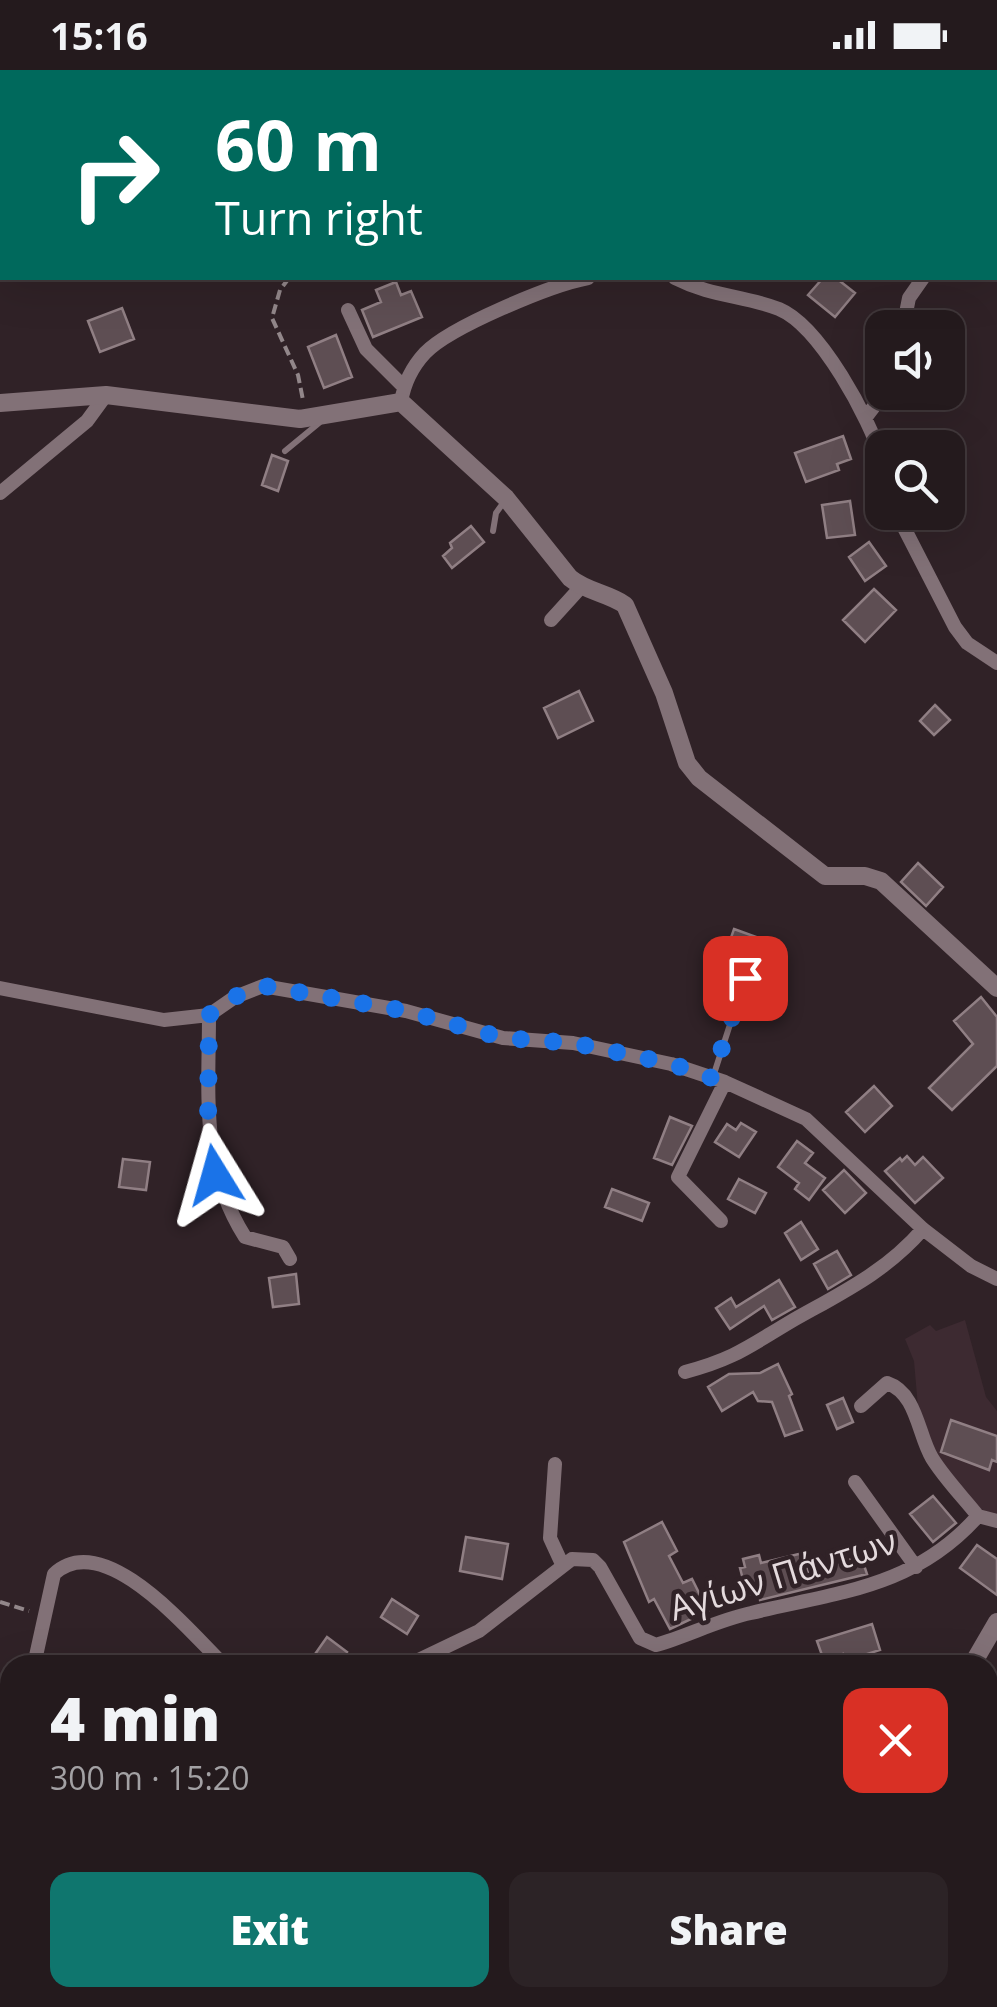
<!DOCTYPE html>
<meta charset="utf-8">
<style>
:root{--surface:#241a1d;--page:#2c2326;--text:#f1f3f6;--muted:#a3a1a4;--line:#41383b;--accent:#0f766e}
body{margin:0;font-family:"Open Sans",sans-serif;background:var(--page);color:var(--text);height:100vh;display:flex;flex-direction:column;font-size:38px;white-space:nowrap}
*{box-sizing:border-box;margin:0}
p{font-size:32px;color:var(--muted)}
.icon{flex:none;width:55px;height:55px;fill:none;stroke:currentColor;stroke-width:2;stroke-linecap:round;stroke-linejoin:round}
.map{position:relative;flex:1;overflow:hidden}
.details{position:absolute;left:0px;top:1585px;width:998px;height:352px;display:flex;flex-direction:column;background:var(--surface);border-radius:30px 30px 0 0;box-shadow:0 10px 40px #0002,0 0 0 2px var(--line)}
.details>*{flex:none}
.hud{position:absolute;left:0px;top:0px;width:998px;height:210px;box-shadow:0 10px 40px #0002,0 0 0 2px var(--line);background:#00695c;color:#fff;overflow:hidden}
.buttons{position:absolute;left:865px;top:240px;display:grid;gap:20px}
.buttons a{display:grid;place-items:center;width:100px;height:100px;border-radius:20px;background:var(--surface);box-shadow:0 10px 40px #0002,0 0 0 2px var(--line);font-size:50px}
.pin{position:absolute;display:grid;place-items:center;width:85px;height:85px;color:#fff;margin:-42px;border-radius:20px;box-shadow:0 5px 15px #0006}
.me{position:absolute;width:110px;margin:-55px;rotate:352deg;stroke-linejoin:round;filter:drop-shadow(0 0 8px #0008)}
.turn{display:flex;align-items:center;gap:35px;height:210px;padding:0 50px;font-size:45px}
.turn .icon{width:130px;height:130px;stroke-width:2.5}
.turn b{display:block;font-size:70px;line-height:85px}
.round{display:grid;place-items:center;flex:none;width:105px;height:105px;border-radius:20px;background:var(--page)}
.head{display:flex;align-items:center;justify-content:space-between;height:170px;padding:0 50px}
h1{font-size:60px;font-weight:800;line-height:75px}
.button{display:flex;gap:20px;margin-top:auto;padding:20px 50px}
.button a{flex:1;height:115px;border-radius:20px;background:var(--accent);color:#fff;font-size:40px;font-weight:800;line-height:115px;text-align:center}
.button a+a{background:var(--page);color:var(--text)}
.status{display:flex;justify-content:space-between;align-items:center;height:70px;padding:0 50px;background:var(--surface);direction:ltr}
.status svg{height:28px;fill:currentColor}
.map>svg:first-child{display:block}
.built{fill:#3d2a31}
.building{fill:#5e4e53;stroke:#907f84;stroke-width:2.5}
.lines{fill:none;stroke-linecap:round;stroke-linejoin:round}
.path{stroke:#92878a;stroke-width:4;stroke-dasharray:10 5;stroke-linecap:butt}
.service{stroke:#827177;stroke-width:6}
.minor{stroke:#827177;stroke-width:14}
.tertiary{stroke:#827177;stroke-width:18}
.route{stroke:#1a73e8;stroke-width:18;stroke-dasharray:0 32.4}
.labels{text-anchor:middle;stroke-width:9;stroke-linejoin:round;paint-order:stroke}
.street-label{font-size:35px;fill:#e4dadd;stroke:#302227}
</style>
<div class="status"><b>15:16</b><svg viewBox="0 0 49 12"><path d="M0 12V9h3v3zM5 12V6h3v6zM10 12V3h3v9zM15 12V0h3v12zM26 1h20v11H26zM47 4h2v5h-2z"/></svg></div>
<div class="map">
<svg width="997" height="1937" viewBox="0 0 997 1937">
<rect width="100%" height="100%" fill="#302227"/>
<!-- built -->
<path class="built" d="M 965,1250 L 986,1327 L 997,1341 L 997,1446 L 976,1437 L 940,1395 L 918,1337 L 914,1291 L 905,1269 L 930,1255 L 936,1261 Z
M 41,1928 L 162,1928 L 150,1937 L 51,1937 Z"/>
<!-- building -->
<path class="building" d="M 823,208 L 836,208 L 855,223 L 835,247 L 808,225 Z
M 396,212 L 401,225 L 411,221 L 422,247 L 373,267 L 362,240 L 381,232 L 376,220 Z
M 122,238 L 134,269 L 100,282 L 88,251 Z
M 336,265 L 352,307 L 324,318 L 308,277 Z
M 843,366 L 851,389 L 837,394 L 839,400 L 806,412 L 795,383 Z
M 272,385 L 288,391 L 278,421 L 262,415 Z
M 850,431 L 855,465 L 827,468 L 822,435 Z
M 471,456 L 484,472 L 452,498 L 443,486 L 452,478 L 450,473 Z
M 869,472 L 886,496 L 865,511 L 849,487 Z
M 874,519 L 896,540 L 865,572 L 843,550 Z
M 579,621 L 593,651 L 558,668 L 544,638 Z
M 935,635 L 950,650 L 934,665 L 920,651 Z
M 918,793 L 943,817 L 926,836 L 901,812 Z
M 734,859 L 770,872 L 760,898 L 725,885 Z
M 981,927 L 997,947 L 997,996 L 952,1040 L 929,1018 L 973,974 L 954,951 Z
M 874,1016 L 892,1036 L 865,1062 L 846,1042 Z
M 670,1047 L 692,1056 L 672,1095 L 654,1088 Z
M 741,1053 L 756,1062 L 739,1087 L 715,1072 L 727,1054 L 736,1060 Z
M 797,1071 L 813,1083 L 805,1093 L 825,1108 L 809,1130 L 795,1119 L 799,1113 L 778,1097 Z
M 907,1086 L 915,1095 L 923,1087 L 943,1108 L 915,1133 L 885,1101 L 900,1088 L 902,1091 Z
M 123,1089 L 150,1092 L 146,1120 L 119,1117 Z
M 844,1100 L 866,1123 L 845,1143 L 823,1120 Z
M 739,1109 L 766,1123 L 755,1143 L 728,1129 Z
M 612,1119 L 649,1133 L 642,1151 L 605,1137 Z
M 801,1152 L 818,1179 L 801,1190 L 785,1163 Z
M 837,1181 L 851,1205 L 828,1219 L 814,1194 Z
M 296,1204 L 299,1234 L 273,1237 L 269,1208 Z
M 779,1210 L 795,1237 L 772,1250 L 764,1236 L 730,1259 L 716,1238 L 731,1228 L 736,1237 Z
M 778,1294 L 792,1324 L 789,1326 L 802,1360 L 785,1366 L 772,1332 L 758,1331 L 753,1322 L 722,1341 L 708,1317 L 729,1304 L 760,1303 Z
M 843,1328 L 853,1352 L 837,1359 L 827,1335 Z
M 951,1350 L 997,1366 L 997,1392 L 992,1390 L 989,1400 L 941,1382 Z
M 933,1426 L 956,1453 L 933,1472 L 910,1444 Z
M 662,1452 L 677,1481 L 669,1486 L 683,1513 L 692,1509 L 708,1541 L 670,1559 L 654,1529 L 649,1532 L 624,1472 Z
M 466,1467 L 508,1474 L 502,1509 L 460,1501 Z
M 977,1475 L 997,1489 L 997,1525 L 960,1498 Z
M 803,1483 L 808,1503 L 861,1486 L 867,1504 L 760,1530 L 758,1522 L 747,1525 L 740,1498 L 745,1497 L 743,1489 L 759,1485 L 761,1493 Z
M 392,1529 L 418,1546 L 407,1564 L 381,1547 Z
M 872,1554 L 880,1580 L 845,1591 L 843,1584 L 824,1591 L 817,1571 Z
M 327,1567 L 347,1582 L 338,1595 L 323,1595 L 313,1587 Z"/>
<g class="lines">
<!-- path -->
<path class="path" d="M 289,208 L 280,220 L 272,248 L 298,305 L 303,330
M 0,1532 L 29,1541"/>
<!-- service -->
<path class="service" d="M 285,381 L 319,353
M 493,461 L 496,443 L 506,429
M 713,1007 L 745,908"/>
<!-- minor -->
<path class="minor" d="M 657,0 L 658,2
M 994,2 L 995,0
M 675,208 C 712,227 743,225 779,239 C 820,256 870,349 882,390
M 348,240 L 366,279 L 404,317
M 903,258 L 909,228 L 923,208
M 401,332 C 404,314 412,297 425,283 C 450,257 551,215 588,208
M 866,347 L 885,322
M 0,423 L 87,351 L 106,325
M 896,442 L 955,557 L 967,573 L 997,593
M 551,550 L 581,517
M 0,918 L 164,950 L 209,945 L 235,927 L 263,916 L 406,941 L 503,968 L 573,973 L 671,994 L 725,1012 L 806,1049 L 923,1159 L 971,1196 L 997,1209
M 209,945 C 209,1025 200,1096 245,1167 L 283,1177 L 290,1189
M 721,1151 L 678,1107 L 725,1012
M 685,1302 C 734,1289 748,1277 790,1252 C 839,1224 885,1203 923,1159
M 861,1336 L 887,1313 C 917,1323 918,1365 932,1388 C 945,1409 963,1427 978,1446
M 555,1394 L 550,1468 L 562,1494
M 855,1412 L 916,1497
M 34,1595 L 54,1504 C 104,1457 190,1562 224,1595
M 408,1595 L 479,1561 L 572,1489 L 593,1490 L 600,1497 L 640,1568 L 656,1575 C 688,1566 718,1550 751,1543 C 838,1522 914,1518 978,1446 L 997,1451
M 0,1660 L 10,1641
M 425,1937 L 427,1928"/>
<!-- tertiary -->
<path class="tertiary" d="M 0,333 L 106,325 L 300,349 L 401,332 L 506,428 L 570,508 C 587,522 608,523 625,535 L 664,623 L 687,693 L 699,708 L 825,806 L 865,806 L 881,811 L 997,918
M 972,1595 L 997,1552
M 161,1937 L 174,1928"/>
</g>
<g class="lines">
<!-- route -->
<path class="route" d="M 215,1105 L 208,1056 L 209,945 L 234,927 L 264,916 L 406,941 L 503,968 L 574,973 L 672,994 L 712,1008 L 745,908"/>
</g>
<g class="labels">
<!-- street labels -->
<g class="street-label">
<text transform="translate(783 1505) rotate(-17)" y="12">Αγίων Πάντων</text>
</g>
</g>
</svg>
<div class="buttons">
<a><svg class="icon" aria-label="sound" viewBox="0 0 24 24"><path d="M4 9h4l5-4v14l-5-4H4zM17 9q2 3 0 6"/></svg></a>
<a><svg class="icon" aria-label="search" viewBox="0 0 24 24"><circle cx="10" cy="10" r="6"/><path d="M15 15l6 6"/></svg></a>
</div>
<div class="pin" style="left:745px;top:908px;background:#d93025"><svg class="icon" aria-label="arrive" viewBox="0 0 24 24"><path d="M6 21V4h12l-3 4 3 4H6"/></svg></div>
<svg class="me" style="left:215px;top:1105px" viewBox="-20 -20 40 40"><path d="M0-17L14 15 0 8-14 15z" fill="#1a73e8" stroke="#fff" stroke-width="4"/></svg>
<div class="hud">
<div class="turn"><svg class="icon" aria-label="right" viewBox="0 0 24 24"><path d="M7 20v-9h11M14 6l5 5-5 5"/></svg><div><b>60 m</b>Turn right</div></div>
</div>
<section class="details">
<div class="head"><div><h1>4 min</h1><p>300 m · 15:20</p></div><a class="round" style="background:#d93025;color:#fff"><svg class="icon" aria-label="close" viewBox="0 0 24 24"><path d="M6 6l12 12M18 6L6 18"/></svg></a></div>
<div class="button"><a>Exit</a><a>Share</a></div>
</section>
</div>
